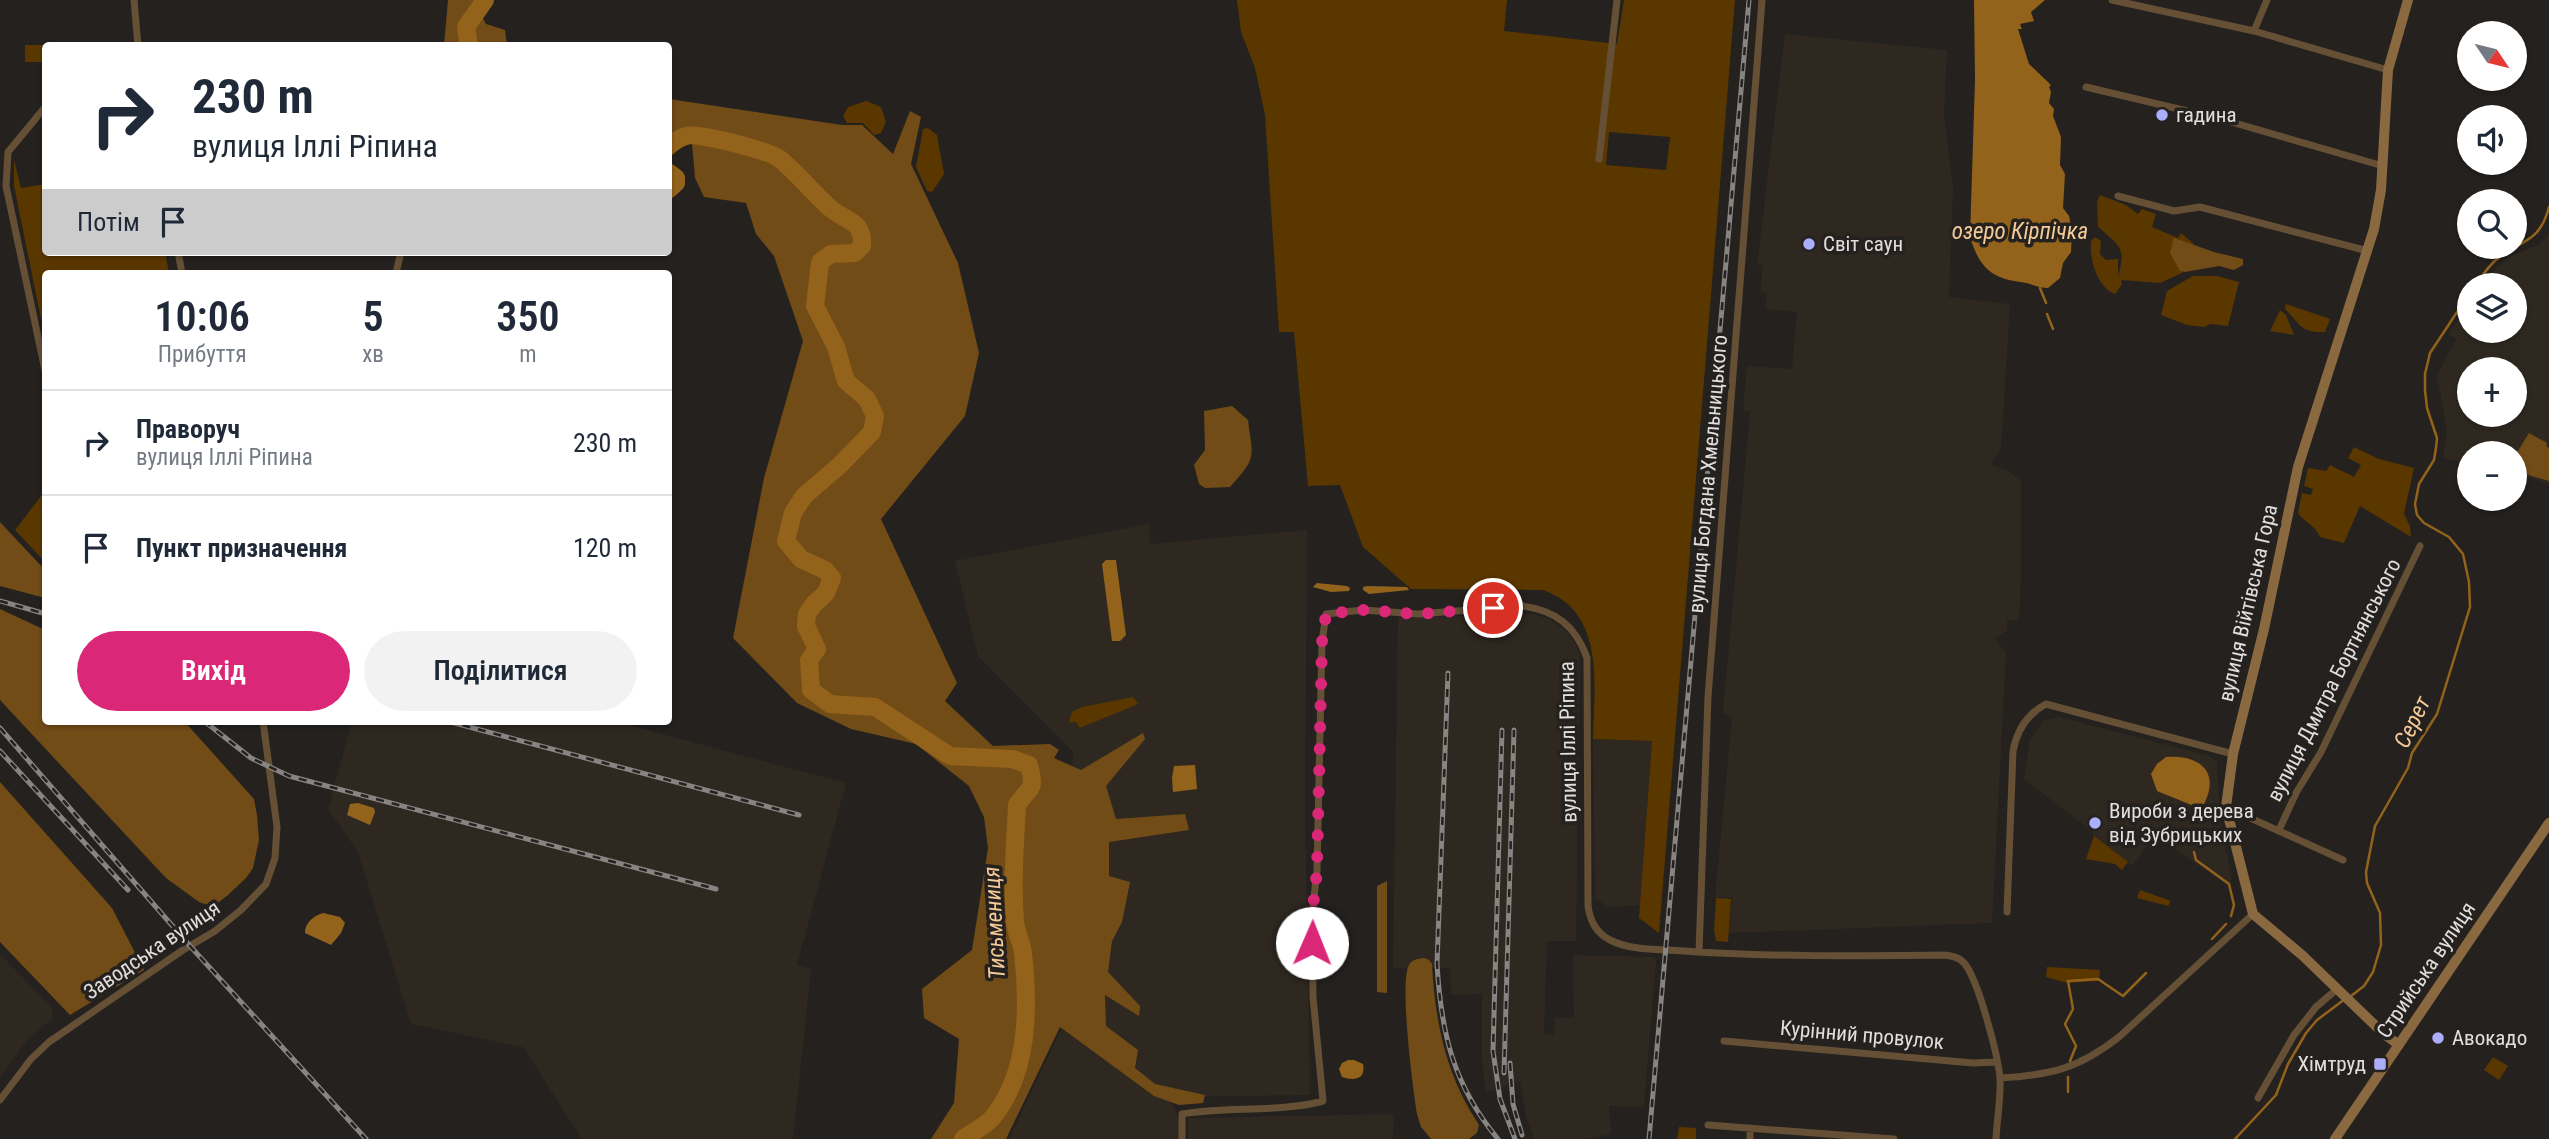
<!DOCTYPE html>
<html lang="uk">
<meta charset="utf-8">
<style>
:root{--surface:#fff;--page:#f2f2f3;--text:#1f2937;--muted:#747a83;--line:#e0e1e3;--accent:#db2777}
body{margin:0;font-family:"Roboto Condensed",sans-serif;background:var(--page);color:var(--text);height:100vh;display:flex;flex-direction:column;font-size:26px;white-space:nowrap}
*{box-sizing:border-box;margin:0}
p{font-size:23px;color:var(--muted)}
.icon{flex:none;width:38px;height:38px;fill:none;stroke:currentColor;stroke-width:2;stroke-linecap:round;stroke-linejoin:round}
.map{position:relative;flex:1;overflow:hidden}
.panel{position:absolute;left:42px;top:270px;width:630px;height:455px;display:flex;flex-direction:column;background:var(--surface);border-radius:7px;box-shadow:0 2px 5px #0004}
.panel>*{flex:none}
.guide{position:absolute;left:42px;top:42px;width:630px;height:214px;border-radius:7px;box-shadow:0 2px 5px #0004;background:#fff;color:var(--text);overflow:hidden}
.needle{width:46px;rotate:125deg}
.fabs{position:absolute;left:2457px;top:21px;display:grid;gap:14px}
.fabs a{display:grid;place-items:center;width:70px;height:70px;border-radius:50%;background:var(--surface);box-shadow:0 2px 5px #0004;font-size:35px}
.pin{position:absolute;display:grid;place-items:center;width:60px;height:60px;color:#fff;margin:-30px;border:4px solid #fff;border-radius:50%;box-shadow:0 2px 7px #0007}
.me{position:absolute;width:77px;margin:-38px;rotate:1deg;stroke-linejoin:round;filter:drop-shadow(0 0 5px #0008)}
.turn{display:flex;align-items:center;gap:24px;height:147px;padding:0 35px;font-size:32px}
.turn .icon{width:91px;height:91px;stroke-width:2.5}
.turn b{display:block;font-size:49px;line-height:60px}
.then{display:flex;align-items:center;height:66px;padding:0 35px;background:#0003;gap:14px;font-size:26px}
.eta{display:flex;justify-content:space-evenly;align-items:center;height:119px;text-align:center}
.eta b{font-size:42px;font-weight:600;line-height:49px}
.button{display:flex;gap:14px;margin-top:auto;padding:14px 35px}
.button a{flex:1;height:80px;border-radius:42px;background:var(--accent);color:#fff;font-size:28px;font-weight:600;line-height:80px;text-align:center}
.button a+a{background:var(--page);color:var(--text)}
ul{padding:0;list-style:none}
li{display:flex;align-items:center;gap:21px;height:105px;padding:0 35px;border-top:2px solid var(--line)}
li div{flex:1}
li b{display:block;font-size:26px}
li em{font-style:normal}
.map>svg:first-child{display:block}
.built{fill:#2e2820;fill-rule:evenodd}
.green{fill:#5b3700;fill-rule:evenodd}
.forest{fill:#724c17}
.water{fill:#94631b}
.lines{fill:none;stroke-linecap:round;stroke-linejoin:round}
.stream{stroke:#94631b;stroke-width:2.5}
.river{stroke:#94631b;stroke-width:18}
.street{stroke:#655036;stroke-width:7}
.secondary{stroke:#8a6940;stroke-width:10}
.rail-casing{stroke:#878482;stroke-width:5}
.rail{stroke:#24211f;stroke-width:2.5;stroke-dasharray:8;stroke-linecap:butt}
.route{stroke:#db2777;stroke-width:12;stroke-dasharray:0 21.6}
.poi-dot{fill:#abaffb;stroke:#24211f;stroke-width:2.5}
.labels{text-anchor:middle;stroke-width:7;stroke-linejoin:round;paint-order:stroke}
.poi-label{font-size:21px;fill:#e1dfdd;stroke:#24211f;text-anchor:start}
.street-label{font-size:21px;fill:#e1dfdd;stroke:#24211f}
.water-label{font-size:23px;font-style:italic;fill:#f4ca98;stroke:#24211f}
</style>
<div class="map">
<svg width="2549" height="1139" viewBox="0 0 2549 1139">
<rect width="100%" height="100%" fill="#24211f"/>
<!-- built -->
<path class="built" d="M 1785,34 L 1947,50 L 1944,114 L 1953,188 L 1949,297 L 2010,304 L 2001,449 L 1990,465 L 2007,470 L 2021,481 L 2021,574 L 2019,620 L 2007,620 L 2007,631 L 1995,638 L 2006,653 L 1992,923 L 1729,933 L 1732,898 L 1715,897 L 1732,717 L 1723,713 L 1750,412 L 1743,410 L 1747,366 L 1792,369 L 1797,312 L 1765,309 L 1767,292 L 1760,291 L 1763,265 L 1757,265 Z
M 2549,234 L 2549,484 L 2515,473 L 2515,453 L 2469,453 L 2469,463 L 2443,458 L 2447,432 L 2437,375 L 2456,339 L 2448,334 L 2469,304 L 2469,331 L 2515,331 L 2515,285 L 2483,285 L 2494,270 L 2509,257 L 2538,245 ZM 2469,369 L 2515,369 L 2515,415 L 2469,415 Z
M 1149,524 L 1150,544 L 1307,530 L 1305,816 L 1310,1095 L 1166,1097 L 1175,1108 L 1179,1121 L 1179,1139 L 1009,1139 L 1063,1025 L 1073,752 L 978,656 L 955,561 Z
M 1532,614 L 1549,619 L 1564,629 L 1575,643 L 1580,655 L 1576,941 L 1547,941 L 1544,1034 L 1554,1035 L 1555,1017 L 1574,1018 L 1573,955 L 1654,957 L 1656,961 L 1644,1107 L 1609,1106 L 1611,1134 L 1585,1139 L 1534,1139 L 1526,1116 L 1520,1082 L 1486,1092 L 1482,1062 L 1482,994 L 1451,995 L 1450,968 L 1393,968 L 1398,618 Z
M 2060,717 L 2209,756 L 2217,761 L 2220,821 L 2232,879 L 2227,885 L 2155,835 L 2132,866 L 2092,835 L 2093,832 L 2024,779 L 2030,739 L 2043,721 Z
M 352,721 L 613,721 L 846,783 L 797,965 L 811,969 L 793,1139 L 582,1139 L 523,1047 L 411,1024 L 358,852 L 328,809 Z
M 1593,739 L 1652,741 L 1640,905 L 1608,907 L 1595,898 Z
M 0,954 L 52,1007 L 52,1019 L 26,1041 L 0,1078 Z
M 1394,1114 L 1393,1139 L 1188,1139 L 1188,1118 Z"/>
<!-- green -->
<path class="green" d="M 1237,0 L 1507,0 L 1504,31 L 1617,44 L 1624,0 L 1735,0 L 1659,933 L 1639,918 L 1652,741 L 1593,739 C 1594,686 1606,612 1543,590 L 1411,589 L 1363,547 L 1340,485 L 1308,486 L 1294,332 L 1279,332 L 1265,115 L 1255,68 L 1241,32 ZM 1609,132 L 1670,137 L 1666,170 L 1606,165 Z
M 25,45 L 56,45 L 46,46 L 45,62 L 25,62 Z
M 866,101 L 881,107 L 886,122 L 881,133 L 874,135 L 863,123 L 847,123 L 843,116 L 848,107 Z
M 928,128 L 937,135 L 944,174 L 932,192 L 927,191 L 916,167 L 923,129 Z
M 14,160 L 21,188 L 45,184 L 46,252 L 165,252 L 169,273 L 46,273 L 45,338 L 14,186 Z
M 2100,195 L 2126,205 L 2138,214 L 2142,209 L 2156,214 L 2152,227 L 2178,238 L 2181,233 L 2194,244 L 2182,273 L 2160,283 L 2121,280 L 2122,284 L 2115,294 C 2097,287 2089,258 2091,241 L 2095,237 L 2101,241 L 2100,254 L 2106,260 L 2118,259 L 2118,276 C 2127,248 2119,245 2098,227 L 2097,202 Z
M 2193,276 L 2217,276 L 2239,282 L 2228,326 L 2210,324 L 2204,327 L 2187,325 L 2161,315 L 2167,291 Z
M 2286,304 L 2330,319 L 2325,332 C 2301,333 2300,324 2285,309 Z
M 2280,310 L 2286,315 L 2294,335 L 2270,331 Z
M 2354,447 L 2379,459 L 2414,468 L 2404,514 L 2410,526 L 2411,537 L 2360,506 L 2344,543 L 2320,537 C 2316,526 2304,522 2298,513 L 2302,493 L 2311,495 L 2313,489 L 2304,486 L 2308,468 L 2326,471 L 2330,465 L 2354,477 L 2361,465 L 2348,458 Z
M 45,491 L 45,562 L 15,530 Z
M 1133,697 L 1138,704 L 1080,728 L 1076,722 L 1069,722 L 1072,712 L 1082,707 Z
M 2094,836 L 2128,862 L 2122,870 L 2115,864 L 2086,859 Z
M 2140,890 L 2171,901 L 2168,906 L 2137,898 Z
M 1716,898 L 1731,899 L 1728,942 L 1716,941 L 1714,930 Z
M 2047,967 L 2100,970 L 2099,981 L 2067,983 L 2046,977 Z
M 2493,1057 L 2508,1066 L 2499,1080 L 2484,1070 Z
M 1679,1127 L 1696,1128 L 1696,1139 L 1677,1139 Z"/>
<!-- forest -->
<path class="forest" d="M 448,0 L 477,0 L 475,4 L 486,24 L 505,30 L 507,45 L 444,45 Z
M 669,99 L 842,125 L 862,125 L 893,154 L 910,111 L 921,117 L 911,164 L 958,263 L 979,353 L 965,416 L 881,519 L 957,683 L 945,701 L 993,746 L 1050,744 L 1059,750 L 1054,758 L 1081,770 L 1143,733 L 1145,739 L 1106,786 L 1116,819 L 1185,814 L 1189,830 L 1109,842 L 1109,876 L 1130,882 L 1122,922 L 1112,941 L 1108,972 L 1140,1006 L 1139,1016 L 1105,995 L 1106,1026 L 1138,1050 L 1135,1068 L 1155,1084 L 1205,1095 L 1203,1103 L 1179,1105 L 1154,1096 L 1060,1027 L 1006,1139 L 931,1139 L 954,1103 L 959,1039 L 924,1018 L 922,989 L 972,950 L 988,848 L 984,817 L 969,786 L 916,744 L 851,729 L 797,703 L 733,638 L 764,478 L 803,341 L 774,256 L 756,234 L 746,203 L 704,197 L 695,178 L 691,132 L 672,133 L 669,139 Z
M 2174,238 L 2214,252 L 2243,259 L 2243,265 L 2234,270 L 2219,266 L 2185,272 L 2180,271 L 2170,253 Z
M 1232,406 L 1248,420 C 1253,459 1257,457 1230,487 L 1205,488 L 1199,484 L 1194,465 L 1205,450 L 1204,411 Z
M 2529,433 L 2547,443 L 2546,446 L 2549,448 L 2549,481 L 2515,471 L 2515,456 Z
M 0,522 L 45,570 L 45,598 L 0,586 Z
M 0,609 L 45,630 L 46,721 L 184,721 L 254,799 L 257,815 L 259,840 L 253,868 L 246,878 L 228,895 L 219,902 L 208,905 L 199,902 L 166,878 L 0,700 Z
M 0,782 L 112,908 L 144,970 L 70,1015 L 0,942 Z
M 1387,881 L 1387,993 L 1377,992 L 1377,886 Z
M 1424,958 L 1429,960 L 1432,964 C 1435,1022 1446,1076 1479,1125 L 1477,1133 L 1469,1139 L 1431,1139 L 1421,1127 L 1417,1114 C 1413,1089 1399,983 1409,965 C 1412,959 1418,959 1424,958 Z"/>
<!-- water -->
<path class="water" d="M 1974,0 L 2045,0 L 2031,12 L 2034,21 L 2020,24 L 2022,29 L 2018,29 L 2029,64 L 2051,85 L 2049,87 L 2051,92 L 2049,103 L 2054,109 L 2053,116 L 2061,137 L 2060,165 L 2065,174 L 2063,208 L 2069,216 L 2072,230 L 2071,252 L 2063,263 L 2060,278 L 2048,288 C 2038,288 2030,283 2020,282 C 1990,278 1979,266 1970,237 L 1975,80 Z
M 1106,560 L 1116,560 L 1126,635 L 1120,641 L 1112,641 L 1102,564 Z
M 1317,583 L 1347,586 L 1350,588 L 1349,591 L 1331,592 L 1313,587 Z
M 1367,586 L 1407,587 L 1409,590 L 1369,594 L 1363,590 L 1363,587 Z
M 2166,757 C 2198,754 2221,771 2204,804 L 2194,806 L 2157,791 L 2151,774 L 2157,764 Z
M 1195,765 L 1197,789 L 1173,792 L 1172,778 L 1174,766 Z
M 358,803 L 374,808 L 375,812 L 370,825 L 347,815 L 350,804 Z
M 323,913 L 340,917 L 345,923 L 341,933 L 331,945 L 305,933 C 305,922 314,916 323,913 Z
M 1348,1060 L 1354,1060 L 1363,1064 C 1366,1080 1354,1081 1342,1077 L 1339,1069 L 1342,1063 Z"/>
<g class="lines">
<!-- stream -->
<path class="stream" d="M 2476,285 C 2483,275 2490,263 2501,256 C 2525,239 2540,241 2549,207
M 2040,288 L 2046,303
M 2047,314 L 2053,329
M 2194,852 L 2196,860 L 2229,884 L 2234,905 L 2231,916
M 2212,939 L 2226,924
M 2351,996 L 2364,986 L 2373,972 L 2381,945 L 2380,913 L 2367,883 L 2366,872 L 2375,826 L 2408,768 L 2412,753 L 2437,714 L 2470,607 L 2469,582 L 2463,554 L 2449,537 L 2424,523 L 2417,515 L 2415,504 L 2419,484 L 2434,460 L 2436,448 L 2437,438 L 2427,408 L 2425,390 L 2425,374 L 2430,353 L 2469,294
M 2070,1061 L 2076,1046 L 2065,1024 L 2073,1009 L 2068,981 L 2098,979 L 2123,996 L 2146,973
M 2068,1077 L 2068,1092
M 2235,1139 L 2276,1095 L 2288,1064 L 2306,1033 L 2317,1020 L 2345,999"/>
<!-- river -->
<path class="river" d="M 469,46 L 466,27 L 485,0
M 668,147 C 673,142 680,138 686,136 C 698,132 769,151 780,159 C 798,174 813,193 830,208 C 846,222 864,220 862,246 L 855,253 L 831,254 L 820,262 L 815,306 L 836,347 L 846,381 L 867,399 L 875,416 L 872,432 L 840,465 L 804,496 L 793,513 L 786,541 L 801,559 L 825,570 L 832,578 L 826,593 L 814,604 L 807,614 L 806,626 L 817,649 L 809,660 L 811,690 L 830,704 L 875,707 L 950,756 L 1012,759 L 1029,765 C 1036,793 1030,785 1017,805 C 1015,844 1012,883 1015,922 C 1016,933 1022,943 1023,953 C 1029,1008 1029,1072 993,1117 C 986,1126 972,1132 963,1139
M 668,172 L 676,178 L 676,183 L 668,190"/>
<!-- street -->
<path class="street" d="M 134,0 L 138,46
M 2112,0 L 2254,31 L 2388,70
M 2254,31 L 2267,0
M 2086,87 L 2221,119 L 2383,166
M 46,106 L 8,152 L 6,186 L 46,375
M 1599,159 L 1617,0
M 2118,196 L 2174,211 L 2200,207 L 2368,251
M 178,252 L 182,273
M 396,273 L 401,252
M 2226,807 L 2343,860
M 2279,830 L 2296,793 L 2321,752 L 2420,546
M 2007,912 L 2013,751 C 2017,730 2027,714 2046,704 L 2233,754
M 1699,952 L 1708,697 L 1762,0
M 1724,1041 L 1973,1063 L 1997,1062
M 2000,1078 C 2051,1075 2078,1069 2119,1037 L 2253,914
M 2258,1098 L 2294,1035 L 2316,1007 L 2337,989
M 0,1100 L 31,1059 L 49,1042 L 183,950 L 215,931 L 241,910 L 266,884 L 275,858 L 277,827 L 263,721
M 1708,1125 L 1894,1139
M 1182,1139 L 1182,1114 C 1228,1106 1278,1113 1323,1101 L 1313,997 L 1312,916 L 1317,871 L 1322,642 L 1326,614 L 1363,610 L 1418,614 L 1522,606 C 1555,610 1576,626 1587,658 L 1588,906 C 1590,921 1596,933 1610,940 C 1631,951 1660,949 1683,951 C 1770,957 1857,956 1944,955 C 1952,956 1959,957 1964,963 C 1978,978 1998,1056 2000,1078 C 2001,1098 1997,1119 1996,1139
M 1750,1139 L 1750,1128"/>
<!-- secondary -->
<path class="secondary" d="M 2399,1045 L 2383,1033 L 2302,955 L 2253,914 L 2226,807 L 2233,754 L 2264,629 L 2298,467 L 2374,229 L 2381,190 L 2388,70 L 2408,0
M 2335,1139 L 2549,823"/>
<defs>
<path id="rail" d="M 0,601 L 46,614
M 1448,673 L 1437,964 C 1441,1032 1453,1085 1498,1139
M 204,721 L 251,758 L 289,776 L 716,889
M 447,721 L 799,815
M 0,728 L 190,946 L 366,1139
M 1502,730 L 1493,1051 L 1500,1099 L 1515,1139
M 0,751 L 128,890
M 1510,1063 L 1513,1104 L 1522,1135
M 1504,1073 L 1514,730
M 1649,1139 L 1749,0"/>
</defs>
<!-- rail casing -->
<use href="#rail" class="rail-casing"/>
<!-- rail -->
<use href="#rail" class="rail"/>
</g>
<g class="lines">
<!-- route -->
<path class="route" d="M 1312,943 L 1312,916 L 1317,871 L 1322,642 L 1326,614 L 1363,610 L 1418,614 L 1493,608"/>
</g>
<!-- markers -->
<g class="poi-dot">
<circle cx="2162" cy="115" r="7"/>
<circle cx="1809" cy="244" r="7"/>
<circle cx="2095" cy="823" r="7"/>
<circle cx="2438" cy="1038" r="7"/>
<rect x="2373" y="1057" width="14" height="14" rx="3.5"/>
</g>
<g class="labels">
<!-- poi labels -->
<g class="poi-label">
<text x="2176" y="122">гадина</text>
<text x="1823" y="251">Світ саун</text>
<text x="2109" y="818">Вироби з дерева<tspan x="2109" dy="24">від Зубрицьких</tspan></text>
<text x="2452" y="1045">Авокадо</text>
<text x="2366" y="1071" text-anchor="end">Хімтруд</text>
</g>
<!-- street labels -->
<g class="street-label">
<text transform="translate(1708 474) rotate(-85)" y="7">вулиця Богдана Хмельницького</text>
<text transform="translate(2248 603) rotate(-77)" y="7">вулиця Війтівська Гора</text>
<text transform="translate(2334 680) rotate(-63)" y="7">вулиця Дмитра Бортнянського</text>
<text transform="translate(1568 742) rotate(-91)" y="7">вулиця Іллі Ріпина</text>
<text transform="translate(152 950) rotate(-34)" y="7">Заводська вулиця</text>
<text transform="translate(2426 970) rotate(-56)" y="7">Стрийська вулиця</text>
<text transform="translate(1862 1035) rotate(5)" y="7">Курінний провулок</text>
</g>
<!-- water labels -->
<g class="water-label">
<text x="2020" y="239">озеро Кірпічка</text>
<text transform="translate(2412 722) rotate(-64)" y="8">Серет</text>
<text transform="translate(994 923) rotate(-93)" y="8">Тисьмениця</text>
</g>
</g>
</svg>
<div class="fabs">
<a><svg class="needle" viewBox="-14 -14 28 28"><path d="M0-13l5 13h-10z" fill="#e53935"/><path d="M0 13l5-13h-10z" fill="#747a83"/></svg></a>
<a><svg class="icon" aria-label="sound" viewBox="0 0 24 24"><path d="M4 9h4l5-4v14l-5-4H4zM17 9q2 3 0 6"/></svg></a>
<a><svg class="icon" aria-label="search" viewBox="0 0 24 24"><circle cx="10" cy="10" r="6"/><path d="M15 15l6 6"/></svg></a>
<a><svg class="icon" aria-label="layers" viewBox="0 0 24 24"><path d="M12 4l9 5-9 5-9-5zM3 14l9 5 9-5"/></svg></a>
<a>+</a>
<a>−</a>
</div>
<div class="pin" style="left:1493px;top:608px;background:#d93025"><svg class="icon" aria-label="arrive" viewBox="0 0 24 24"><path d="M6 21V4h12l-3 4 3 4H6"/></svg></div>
<svg class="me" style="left:1312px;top:943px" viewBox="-20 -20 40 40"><circle r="19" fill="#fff"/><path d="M0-13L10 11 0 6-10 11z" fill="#db2777"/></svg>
<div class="guide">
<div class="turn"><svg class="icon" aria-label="right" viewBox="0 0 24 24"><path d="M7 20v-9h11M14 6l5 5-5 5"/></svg><div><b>230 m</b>вулиця Іллі Ріпина</div></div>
<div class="then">Потім<svg class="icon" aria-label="arrive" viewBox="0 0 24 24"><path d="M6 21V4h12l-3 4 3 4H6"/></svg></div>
</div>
<section class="panel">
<div class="eta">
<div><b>10:06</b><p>Прибуття</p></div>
<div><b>5</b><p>хв</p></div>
<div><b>350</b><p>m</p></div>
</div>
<ul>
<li><svg class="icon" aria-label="right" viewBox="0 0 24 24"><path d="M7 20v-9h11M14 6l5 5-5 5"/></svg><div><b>Праворуч</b><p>вулиця Іллі Ріпина</p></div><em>230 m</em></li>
<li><svg class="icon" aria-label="arrive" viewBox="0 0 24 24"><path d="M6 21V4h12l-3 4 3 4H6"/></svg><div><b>Пункт призначення</b></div><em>120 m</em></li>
</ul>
<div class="button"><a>Вихід</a><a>Поділитися</a></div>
</section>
</div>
